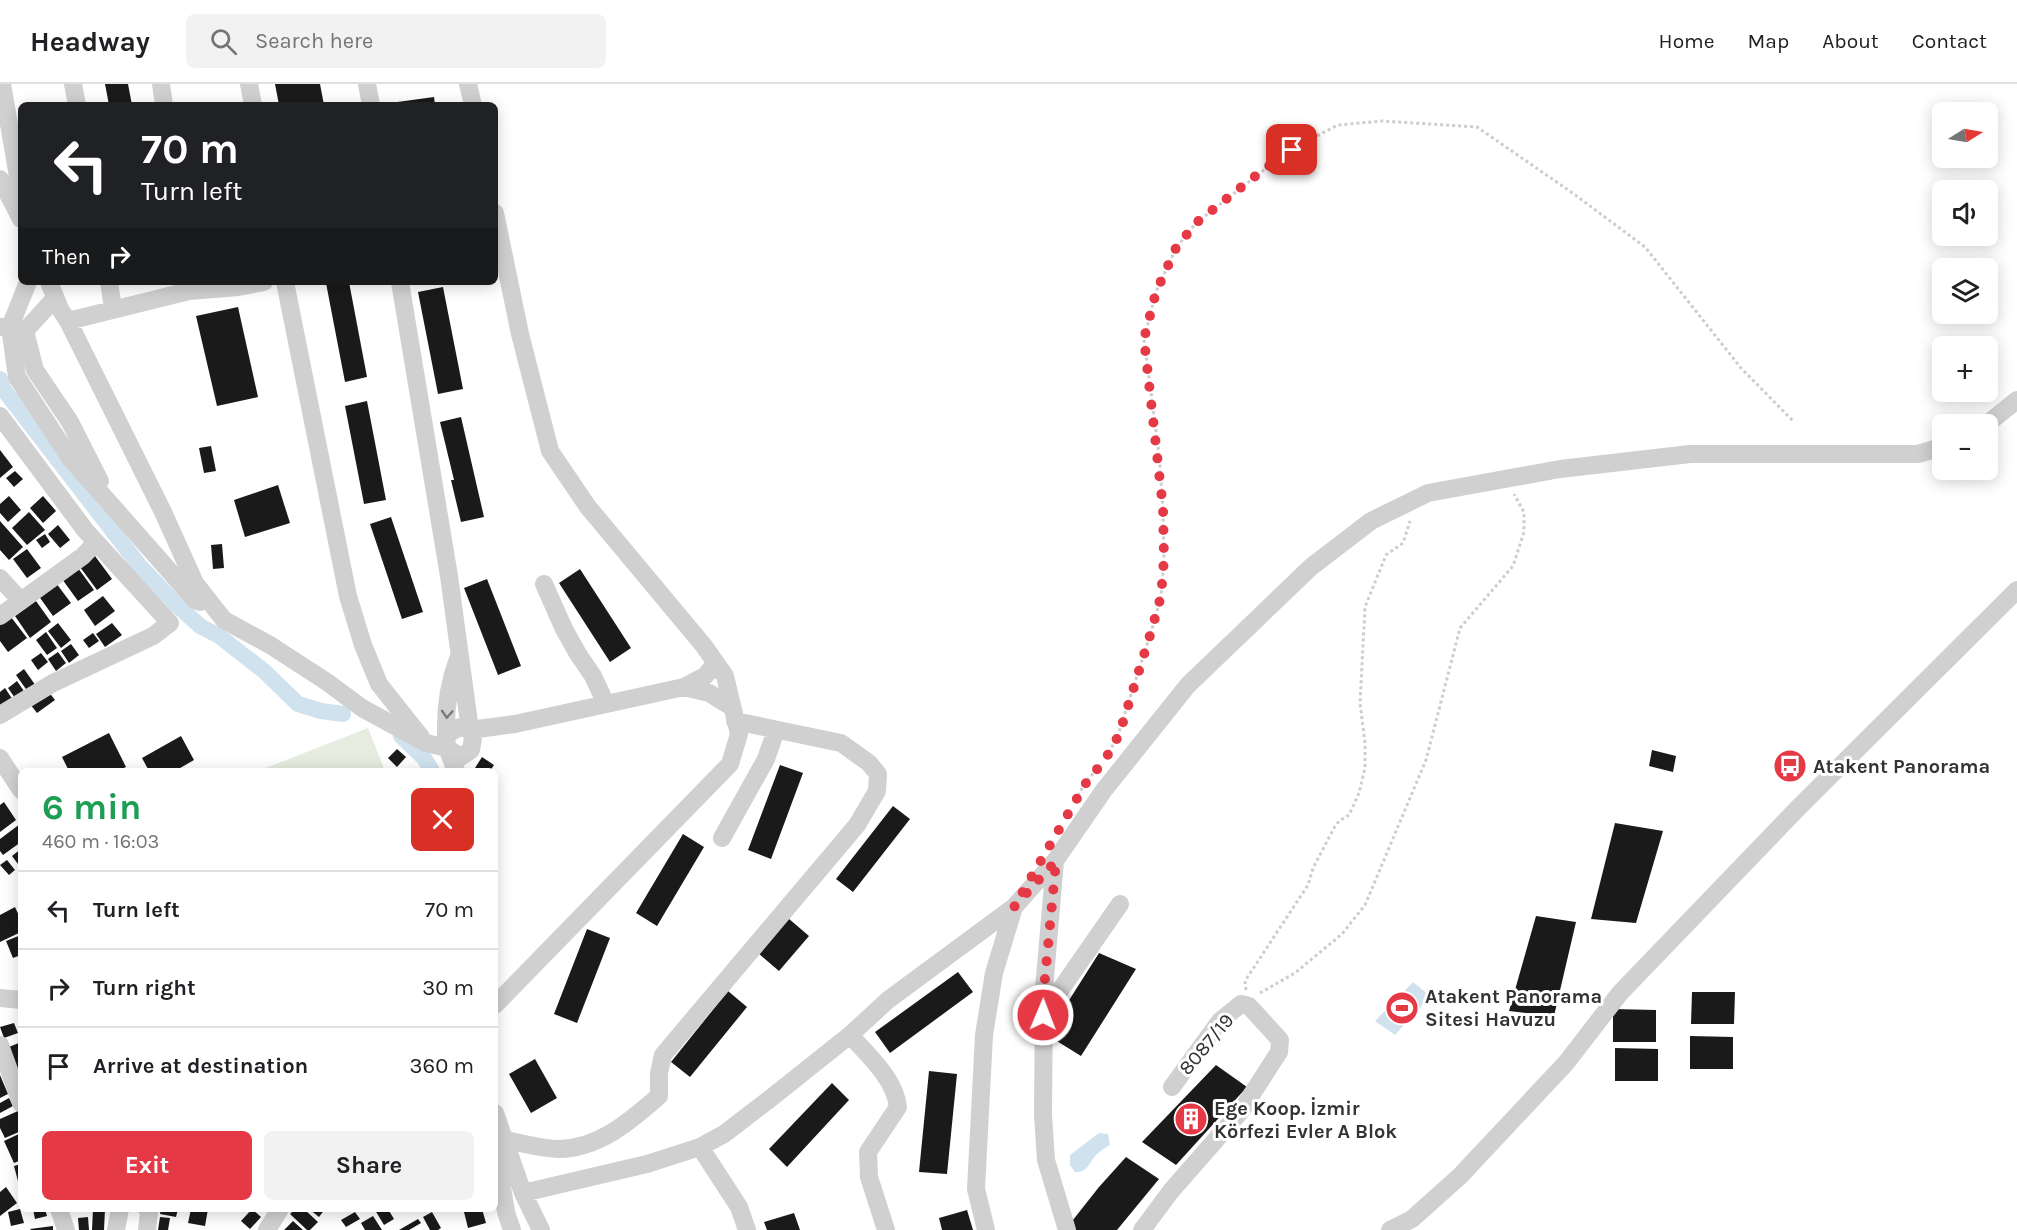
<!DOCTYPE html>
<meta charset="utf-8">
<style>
:root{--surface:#fff;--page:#f2f2f2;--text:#202124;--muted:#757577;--line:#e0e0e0;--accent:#e63946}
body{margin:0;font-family:Karla,sans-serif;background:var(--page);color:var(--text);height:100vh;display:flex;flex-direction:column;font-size:22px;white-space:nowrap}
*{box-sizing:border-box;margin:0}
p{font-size:20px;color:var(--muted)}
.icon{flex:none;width:33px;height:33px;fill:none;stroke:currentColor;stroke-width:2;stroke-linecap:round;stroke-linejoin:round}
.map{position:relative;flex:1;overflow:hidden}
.details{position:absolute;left:18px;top:684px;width:480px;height:444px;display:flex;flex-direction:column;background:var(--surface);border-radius:9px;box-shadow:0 3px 15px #0003}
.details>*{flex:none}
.top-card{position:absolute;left:18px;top:18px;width:480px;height:183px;border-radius:9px;box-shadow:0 3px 15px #0003;background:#202124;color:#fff;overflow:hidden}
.needle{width:39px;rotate:79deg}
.tools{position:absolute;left:1932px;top:18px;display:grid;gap:12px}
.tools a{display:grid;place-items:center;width:66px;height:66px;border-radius:9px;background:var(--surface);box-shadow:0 3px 15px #0003;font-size:30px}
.pin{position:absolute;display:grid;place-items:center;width:51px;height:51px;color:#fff;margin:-26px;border-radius:12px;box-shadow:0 3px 9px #0006}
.me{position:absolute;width:66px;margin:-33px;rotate:1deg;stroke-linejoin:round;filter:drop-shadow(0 0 4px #0008)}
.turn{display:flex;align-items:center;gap:21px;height:126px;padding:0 24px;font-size:27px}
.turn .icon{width:78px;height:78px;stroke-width:2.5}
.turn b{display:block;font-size:42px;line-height:51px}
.then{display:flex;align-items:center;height:57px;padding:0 24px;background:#0003;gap:12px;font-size:22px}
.round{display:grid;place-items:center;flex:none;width:63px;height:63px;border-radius:9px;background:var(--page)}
.head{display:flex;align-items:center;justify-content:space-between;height:102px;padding:0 24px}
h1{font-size:36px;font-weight:700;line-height:45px;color:#1e9e55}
.button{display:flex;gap:12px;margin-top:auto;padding:12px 24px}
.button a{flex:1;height:69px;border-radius:9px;background:var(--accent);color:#fff;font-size:24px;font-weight:700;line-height:69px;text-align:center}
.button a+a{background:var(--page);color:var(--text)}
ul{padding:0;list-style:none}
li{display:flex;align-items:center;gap:18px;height:78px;padding:0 24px;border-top:2px solid var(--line)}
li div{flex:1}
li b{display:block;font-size:22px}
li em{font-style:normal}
header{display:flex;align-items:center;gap:36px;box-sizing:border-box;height:84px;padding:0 30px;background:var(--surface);border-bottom:2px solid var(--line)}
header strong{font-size:28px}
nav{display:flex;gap:33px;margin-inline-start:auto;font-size:21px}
.search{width:420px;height:54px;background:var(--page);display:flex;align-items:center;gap:15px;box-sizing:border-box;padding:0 21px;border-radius:9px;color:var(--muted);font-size:22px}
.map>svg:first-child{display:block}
.green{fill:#e6ecdf}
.water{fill:#cfe2ee}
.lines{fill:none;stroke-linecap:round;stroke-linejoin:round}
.canal{stroke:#cfe2ee;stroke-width:16}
.building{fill:#1a1a1a}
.path{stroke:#cdcdcd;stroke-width:3;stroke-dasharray:3 3;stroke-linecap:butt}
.minor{stroke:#d0d0d0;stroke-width:18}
.oneway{stroke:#7a7a7a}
.route{stroke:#e63946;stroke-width:10;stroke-dasharray:0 18}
.labels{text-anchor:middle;stroke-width:6;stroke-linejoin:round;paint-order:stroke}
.poi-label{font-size:20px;font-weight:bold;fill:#333;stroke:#fff;text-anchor:start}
.street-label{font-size:20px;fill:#333;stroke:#fff}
</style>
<header>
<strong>Headway</strong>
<div class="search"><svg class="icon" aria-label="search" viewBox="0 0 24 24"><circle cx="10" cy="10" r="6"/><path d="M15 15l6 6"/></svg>Search here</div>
<nav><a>Home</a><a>Map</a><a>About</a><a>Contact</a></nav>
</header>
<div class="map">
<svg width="2017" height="1146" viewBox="0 0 2017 1146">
<rect width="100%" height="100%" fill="#fff"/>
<!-- green -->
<path class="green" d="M 368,644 L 385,687 L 258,687 Z"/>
<!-- water -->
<path class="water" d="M 1413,898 L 1430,912 L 1395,951 L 1375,937 Z
M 1099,1049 L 1108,1050 L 1110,1061 C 1105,1064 1100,1067 1097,1070 C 1089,1078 1088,1089 1075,1088 L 1070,1081 L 1070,1071 Z"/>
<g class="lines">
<!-- canal -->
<path class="canal" d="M 0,295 L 4,306 L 139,481 L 176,520 L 200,542 L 219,552 L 264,587 L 298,620 L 321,627 L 343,630
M 401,652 L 424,674 L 432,687"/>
</g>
<!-- building -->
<path class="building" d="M 105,0 L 128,0 L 132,21 L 109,21 Z
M 275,0 L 320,0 L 324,21 L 279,21 Z
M 434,13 L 435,21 L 390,21 L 390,19 Z
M 331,198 L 349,198 L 367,293 L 345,298 L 326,199 Z
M 443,203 L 463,305 L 438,310 L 418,208 Z
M 238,223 L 258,313 L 217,322 L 196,232 Z
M 367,317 L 386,416 L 364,420 L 345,322 Z
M 461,333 L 484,433 L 461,438 L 451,396 L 454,396 L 440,338 Z
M 211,362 L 216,387 L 204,389 L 199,364 Z
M 0,366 L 13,383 L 0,394 Z
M 15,387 L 23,395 L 14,403 L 6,394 Z
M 278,401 L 290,439 L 245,453 L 234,416 Z
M 9,412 L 21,426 L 8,438 L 0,429 L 0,420 Z
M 43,412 L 56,427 L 43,439 L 30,424 Z
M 29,428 L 45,446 L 27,461 L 12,444 Z
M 391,433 L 423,528 L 402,535 L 370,440 Z
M 0,437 L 23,463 L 9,476 L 0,466 Z
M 58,441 L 70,456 L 60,464 L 48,450 Z
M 45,450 L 50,458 L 42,464 L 36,456 Z
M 222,460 L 224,484 L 213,485 L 211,461 Z
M 27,465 L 41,484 L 27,494 L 13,475 Z
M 95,472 L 112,495 L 97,506 L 80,483 Z
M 78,484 L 94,506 L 78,517 L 62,495 Z
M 580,485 L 631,564 L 610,578 L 559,499 Z
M 487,495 L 521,582 L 498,591 L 464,504 Z
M 56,499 L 71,519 L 53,532 L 38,511 Z
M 103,512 L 115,527 L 95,542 L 84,526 Z
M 36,517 L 51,538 L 30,554 L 15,532 Z
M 11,533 L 27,554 L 8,568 L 0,557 L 0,541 Z
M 58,539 L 71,556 L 61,564 L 48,547 Z
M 112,539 L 122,551 L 105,563 L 96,550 Z
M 46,548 L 57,564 L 47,571 L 36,556 Z
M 93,549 L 99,557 L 89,564 L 83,556 Z
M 71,560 L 79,571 L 69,579 L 61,567 Z
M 58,568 L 66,579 L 56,587 L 48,575 Z
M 41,569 L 48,578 L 38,586 L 31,576 Z
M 24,585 L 36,602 L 28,608 L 16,591 Z
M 17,597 L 26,610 L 17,617 L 8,604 Z
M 5,604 L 13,616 L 0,626 L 0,608 Z
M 48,607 L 55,616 L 37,629 L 30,620 Z
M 109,649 L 126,683 L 117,687 L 69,687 L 62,673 Z
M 181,652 L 194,676 L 175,687 L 149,687 L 142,674 Z
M 397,665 L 406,673 L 397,683 L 388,674 Z
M 1652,666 L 1676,672 L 1673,688 L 1649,682 Z
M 482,673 L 494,681 L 490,687 L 479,687 L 475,684 Z
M 780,681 L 803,689 L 771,775 L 748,766 Z
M 4,718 L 16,736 L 0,748 L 0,721 Z
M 893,722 L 910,735 L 853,808 L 836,795 Z
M 1615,739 L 1663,747 L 1636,839 L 1591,835 Z
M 20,740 L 21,758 L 3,771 L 0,767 L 0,755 Z
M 683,750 L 704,763 L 657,842 L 636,829 Z
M 21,765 L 21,784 L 12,772 Z
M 7,776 L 15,786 L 9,791 L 0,781 Z
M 15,823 L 21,836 L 21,848 L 0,858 L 0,831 Z
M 1536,832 L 1576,838 L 1554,932 L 1509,927 Z
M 788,834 L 809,852 L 779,887 L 758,869 Z
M 587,845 L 610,854 L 577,939 L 554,930 Z
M 21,851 L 21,871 L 13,874 L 6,857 Z
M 1099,869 L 1136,885 L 1081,972 L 1047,951 Z
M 958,888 L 973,908 L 890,969 L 875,948 Z
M 728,907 L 747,923 L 690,993 L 671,978 Z
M 1692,908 L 1735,908 L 1734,940 L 1691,940 Z
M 1613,925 L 1656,926 L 1656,958 L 1613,958 Z
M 14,939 L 18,949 L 4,954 L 0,943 Z
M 1690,952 L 1733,953 L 1733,985 L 1690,985 Z
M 21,958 L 21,994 L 9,963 Z
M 1615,964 L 1658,965 L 1658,997 L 1615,997 Z
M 535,975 L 557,1014 L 531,1029 L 509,990 Z
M 1216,981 L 1247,1003 L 1176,1081 L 1142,1058 Z
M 929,987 L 957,990 L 947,1090 L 919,1088 Z
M 0,991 L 8,1010 L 0,1014 Z
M 832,999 L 849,1016 L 787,1083 L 769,1065 Z
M 9,1014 L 13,1022 L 0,1029 L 0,1019 Z
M 18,1027 L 21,1033 L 21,1047 L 5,1054 L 0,1044 L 0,1035 Z
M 21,1049 L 21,1076 L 14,1079 L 4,1057 Z
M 1126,1073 L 1159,1095 L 1117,1146 L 1065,1146 L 1099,1103 Z
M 21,1080 L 21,1096 L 18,1097 L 14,1082 Z
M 6,1103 L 17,1119 L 0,1132 L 0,1108 Z
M 20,1125 L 24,1139 L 11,1142 L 8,1128 Z
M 33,1125 L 45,1125 L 47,1132 L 35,1135 Z
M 93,1125 L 105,1125 L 104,1146 L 92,1146 Z
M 161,1125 L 178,1125 L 176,1133 L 160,1130 Z
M 191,1125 L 208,1125 L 205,1142 L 188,1139 Z
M 252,1125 L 261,1133 L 250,1145 L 241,1137 Z
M 295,1125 L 304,1125 L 318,1138 L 310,1146 L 307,1146 L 290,1130 Z
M 309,1125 L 325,1125 L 319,1133 Z
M 377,1125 L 388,1125 L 394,1135 L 384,1141 L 375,1126 Z
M 476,1125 L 482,1125 L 486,1139 L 468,1144 L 464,1128 Z
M 967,1126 L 973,1146 L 942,1146 L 939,1134 Z
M 355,1128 L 360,1135 L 346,1143 L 341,1136 Z
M 432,1128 L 441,1144 L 438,1146 L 430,1146 L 423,1133 Z
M 794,1129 L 800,1146 L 767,1146 L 764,1138 Z
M 373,1132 L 382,1146 L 365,1146 L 361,1139 Z
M 88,1133 L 89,1146 L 79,1146 L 78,1134 Z
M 160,1133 L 170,1134 L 168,1146 L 158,1146 Z
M 418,1135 L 421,1139 L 409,1146 L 399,1146 Z
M 293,1137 L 303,1146 L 284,1146 Z
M 53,1142 L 53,1146 L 31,1146 L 30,1145 Z"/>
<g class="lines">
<!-- path -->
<path class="path" d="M 1106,674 L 1118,651 L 1152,545 L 1161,512 L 1164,475 L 1163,424 L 1159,370 L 1144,255 L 1156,208 L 1176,164 L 1196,139 L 1264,86 L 1307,57 L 1338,41 L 1382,37 L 1477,43 L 1574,110 L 1645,163 L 1741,284 L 1794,338
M 1078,712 L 1085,699 L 1098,684
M 1246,906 L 1245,897 L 1308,801 L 1313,784 L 1334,744 L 1339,737 L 1349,731 L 1359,709 L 1365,684 L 1365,659 L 1360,619 L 1365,523 L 1386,471 L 1403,459 L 1410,437
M 1260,909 L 1295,889 L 1342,850 L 1365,821 L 1426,676 L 1460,544 L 1513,482 L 1524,448 L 1524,428 L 1514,410"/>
<!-- minor -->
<path class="minor" d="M 2,0 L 21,110
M 73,0 L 77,21
M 161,0 L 164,21
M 249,0 L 253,21
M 367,0 L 371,21
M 468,0 L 473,21
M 0,95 L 21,135
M 495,129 L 520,250 L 550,367 L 588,423 L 704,562 L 725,592 L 739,650 L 730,680 L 495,921
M 49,198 L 60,225 L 68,237 L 163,428 L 195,499 L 224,536 L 270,561 L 327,598 L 362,624 L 426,659 L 447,664 L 456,687
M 109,198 L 113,224
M 285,198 L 348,512 L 363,561 L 379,600 L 421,653
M 400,198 L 449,492 L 470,646 L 515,640 L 684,603 L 705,592 L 716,579
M 55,214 L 25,247 L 35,286 L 70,338 L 100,397
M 68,237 L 189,207 L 238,203 L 264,198
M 0,243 L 10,243 L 17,293 L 70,374 L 195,516 L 200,518
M 10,243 L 28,198
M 0,332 L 85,446 L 170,539 L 153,552 L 53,599 L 0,631
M 1987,340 L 2017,316
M 0,494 L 21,517
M 544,500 L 564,545 L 578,570 L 593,592 L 606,620
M 0,532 L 83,472 L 96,458
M 684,603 L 709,609 L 732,623
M 446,651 L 460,643 L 470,646 L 473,654 L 471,666 L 461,673 L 447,664 C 444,633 447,604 458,575
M 0,674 L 21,706
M 722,754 L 766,675 L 776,646
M 1055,777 L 1044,905 L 1043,1031 L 1046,1076 L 1067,1146
M 0,914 L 21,916
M 1043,931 L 1120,820
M 850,951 C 868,971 895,995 898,1023 L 868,1068 L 869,1093 L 886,1146
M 0,961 L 21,1019
M 495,1029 L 523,1109 L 541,1146
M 504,1056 C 522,1059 542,1065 559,1065 C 600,1064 630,1037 659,1012 L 659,989 L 663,971 L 857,741 L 877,707 L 878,690 L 869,679 L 841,659 L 735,637
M 495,1059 L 506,1128 L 512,1146
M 700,1063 L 739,1123 L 747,1146
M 523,1109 L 647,1080 L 700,1063 L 724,1050 L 771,1014 L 850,951 L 888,916 L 1014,823 L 1055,777 L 1104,706 L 1188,601 L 1311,483 L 1371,437 L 1428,409 L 1560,385 L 1690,370 L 1918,370 L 1942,363
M 59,1125 L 66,1146
M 147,1125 L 149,1128 L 147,1146
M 116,1146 L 120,1125
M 267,1146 L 280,1125
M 986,1146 L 976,1105 L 984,951 L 994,889 L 1014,823
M 1142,1146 L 1171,1107 L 1241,1027 L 1279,968 L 1280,956 L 1249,922 L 1241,920 L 1220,937 L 1172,1003
M 1390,1146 L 1412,1135 L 1460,1092 L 1566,979 L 1620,909 L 1798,724 L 2017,506"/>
</g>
<!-- one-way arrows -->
<defs><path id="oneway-chevron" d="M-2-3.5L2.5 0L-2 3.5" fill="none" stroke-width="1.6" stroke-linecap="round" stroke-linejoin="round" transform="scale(1.5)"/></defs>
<use class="oneway" href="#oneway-chevron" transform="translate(447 630) rotate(94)"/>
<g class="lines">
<!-- route -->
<path class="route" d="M 1043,931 L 1044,905 L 1056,777 L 1014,823 L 1086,699 L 1106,674 L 1119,651 L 1152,545 L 1161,512 L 1164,475 L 1163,424 L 1144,255 L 1156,208 L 1176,164 L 1196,139 L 1263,86 L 1292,66"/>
</g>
<!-- icons -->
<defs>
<symbol id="bus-disc" viewBox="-11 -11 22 22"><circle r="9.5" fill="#e63946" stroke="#fff"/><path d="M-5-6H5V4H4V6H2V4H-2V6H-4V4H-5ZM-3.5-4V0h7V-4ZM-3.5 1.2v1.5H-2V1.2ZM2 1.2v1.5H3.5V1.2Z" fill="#fff"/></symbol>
<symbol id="stadium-disc" viewBox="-11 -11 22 22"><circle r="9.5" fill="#e63946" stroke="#fff"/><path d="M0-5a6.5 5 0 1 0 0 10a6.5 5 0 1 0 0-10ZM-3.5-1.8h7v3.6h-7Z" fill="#fff"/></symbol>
<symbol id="building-disc" viewBox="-11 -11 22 22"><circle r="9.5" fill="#e63946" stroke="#fff"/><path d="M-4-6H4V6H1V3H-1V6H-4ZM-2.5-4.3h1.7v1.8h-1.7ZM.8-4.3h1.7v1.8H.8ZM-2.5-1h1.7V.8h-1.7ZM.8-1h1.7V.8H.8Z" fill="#fff"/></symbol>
</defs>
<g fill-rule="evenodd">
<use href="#bus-disc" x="1771" y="663" width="38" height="38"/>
<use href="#stadium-disc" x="1383" y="905" width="38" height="38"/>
<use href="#building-disc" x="1172" y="1016" width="38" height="38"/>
</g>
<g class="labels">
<!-- poi labels -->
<g class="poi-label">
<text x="1813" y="689">Atakent Panorama</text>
<text x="1425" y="919">Atakent Panorama<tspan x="1425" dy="23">Sitesi Havuzu</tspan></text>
<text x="1214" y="1031">Ege Koop. İzmir<tspan x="1214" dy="23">Körfezi Evler A Blok</tspan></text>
</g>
<!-- street labels -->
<g class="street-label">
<text transform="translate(1206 960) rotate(-50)" y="7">8087/19</text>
</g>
</g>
</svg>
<div class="tools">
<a><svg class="needle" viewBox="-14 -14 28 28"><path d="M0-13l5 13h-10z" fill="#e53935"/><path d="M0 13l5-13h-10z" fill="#757577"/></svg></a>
<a><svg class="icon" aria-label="sound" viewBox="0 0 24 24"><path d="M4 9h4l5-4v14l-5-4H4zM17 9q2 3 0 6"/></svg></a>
<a><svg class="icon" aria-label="layers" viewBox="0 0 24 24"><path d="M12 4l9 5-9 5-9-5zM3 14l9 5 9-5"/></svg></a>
<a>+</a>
<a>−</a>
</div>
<div class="pin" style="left:1292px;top:66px;background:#d93025"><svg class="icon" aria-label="arrive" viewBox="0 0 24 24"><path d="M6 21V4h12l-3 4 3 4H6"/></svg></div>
<svg class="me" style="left:1043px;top:931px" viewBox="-20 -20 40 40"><circle r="17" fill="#e63946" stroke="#fff" stroke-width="3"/><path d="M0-11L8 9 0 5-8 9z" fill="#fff"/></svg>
<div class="top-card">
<div class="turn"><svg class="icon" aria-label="left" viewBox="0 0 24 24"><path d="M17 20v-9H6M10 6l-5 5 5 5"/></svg><div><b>70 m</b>Turn left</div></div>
<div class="then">Then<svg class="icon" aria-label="right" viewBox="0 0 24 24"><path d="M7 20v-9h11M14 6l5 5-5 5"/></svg></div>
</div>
<section class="details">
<div class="head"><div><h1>6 min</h1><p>460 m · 16:03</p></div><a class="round" style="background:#d93025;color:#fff"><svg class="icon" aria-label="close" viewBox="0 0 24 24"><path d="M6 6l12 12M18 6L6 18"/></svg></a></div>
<ul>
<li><svg class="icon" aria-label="left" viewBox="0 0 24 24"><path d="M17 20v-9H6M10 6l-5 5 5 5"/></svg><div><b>Turn left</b></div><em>70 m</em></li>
<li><svg class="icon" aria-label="right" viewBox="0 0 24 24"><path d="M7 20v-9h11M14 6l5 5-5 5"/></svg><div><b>Turn right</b></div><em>30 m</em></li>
<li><svg class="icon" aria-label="arrive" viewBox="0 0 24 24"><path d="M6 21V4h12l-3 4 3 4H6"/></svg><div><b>Arrive at destination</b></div><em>360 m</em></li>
</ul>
<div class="button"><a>Exit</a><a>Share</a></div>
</section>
</div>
